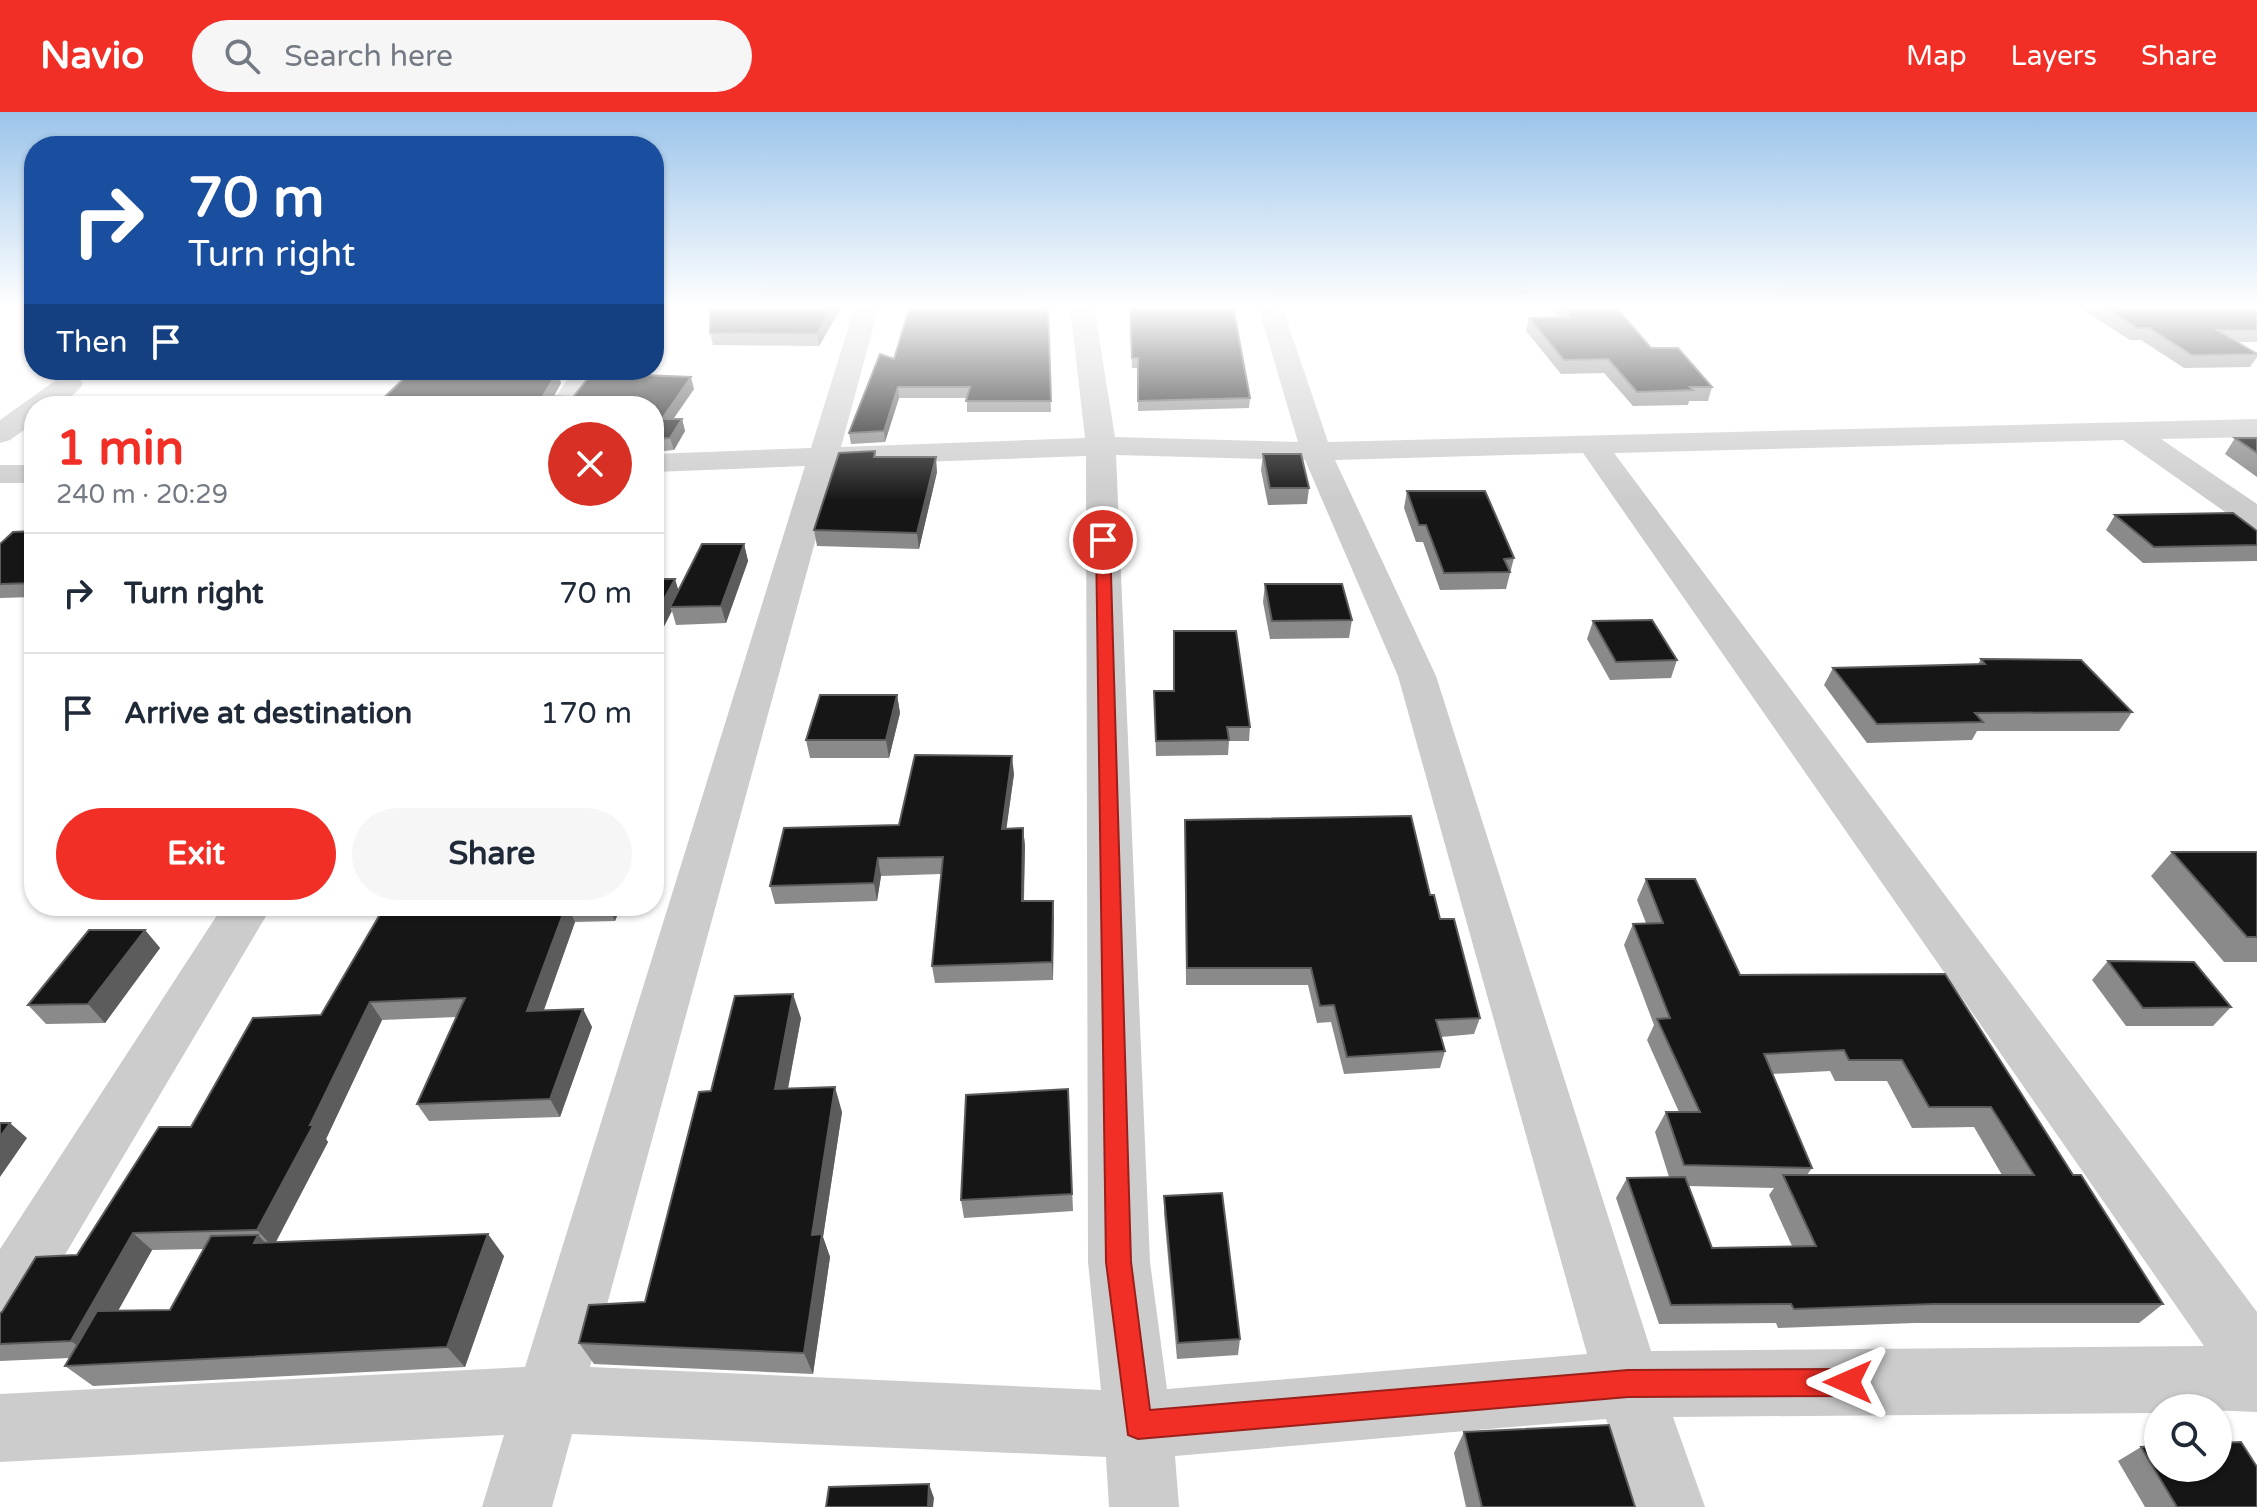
<!DOCTYPE html>
<meta charset="utf-8">
<style>
:root{--surface:#fff;--page:#f6f6f7;--text:#1f2937;--muted:#747a83;--line:#e0e1e3;--accent:#f12f26}
body{margin:0;font-family:"Varela Round",sans-serif;background:var(--page);color:var(--text);height:100vh;display:flex;flex-direction:column;font-size:30px;white-space:nowrap}
*{box-sizing:border-box;margin:0}
p{font-size:26px;color:var(--muted)}
.icon{flex:none;width:44px;height:44px;fill:none;stroke:currentColor;stroke-width:2;stroke-linecap:round;stroke-linejoin:round}
.map{position:relative;flex:1;overflow:hidden}
.details{position:absolute;left:24px;top:284px;width:640px;height:520px;display:flex;flex-direction:column;background:var(--surface);border-radius:32px;box-shadow:0 2px 6px #0004}
.details>*{flex:none}
.guide{position:absolute;left:24px;top:24px;width:640px;height:244px;border-radius:32px;box-shadow:0 2px 6px #0004;background:#1a4fa0;color:#fff;overflow:hidden}
.tools{position:absolute;left:2144px;top:1282px;display:grid;gap:16px}
.tools a{display:grid;place-items:center;width:88px;height:88px;border-radius:50%;background:var(--surface);box-shadow:0 2px 6px #0004;font-size:40px}
.pin{position:absolute;display:grid;place-items:center;width:68px;height:68px;color:#fff;margin:-34px;border:4px solid #fff;border-radius:50%;box-shadow:0 2px 8px #0007}
.me{position:absolute;width:88px;margin:-44px;rotate:270deg;stroke-linejoin:round;filter:drop-shadow(0 0 6px #0008)}
.turn{display:flex;align-items:center;gap:28px;height:168px;padding:0 32px;font-size:36px}
.turn .icon{width:104px;height:104px;stroke-width:2.5}
.turn b{display:block;font-size:56px;line-height:68px}
.then{display:flex;align-items:center;height:76px;padding:0 32px;background:#0003;gap:16px;font-size:30px}
.round{display:grid;place-items:center;flex:none;width:84px;height:84px;border-radius:42px;background:var(--page)}
.overview{display:flex;align-items:center;justify-content:space-between;height:136px;padding:0 32px}
h1{font-size:48px;font-weight:800;line-height:60px;color:var(--accent)}
.action{display:flex;gap:16px;margin-top:auto;padding:16px 32px}
.action a{flex:1;height:92px;border-radius:48px;background:var(--accent);color:#fff;font-size:32px;font-weight:800;line-height:92px;text-align:center}
.action a+a{background:var(--page);color:var(--text)}
ul{padding:0;list-style:none}
li{display:flex;align-items:center;gap:24px;height:120px;padding:0 32px;border-top:2px solid var(--line)}
li div{flex:1}
li b{display:block;font-size:30px}
li em{font-style:normal}
header{display:flex;align-items:center;gap:48px;box-sizing:border-box;height:112px;padding:0 40px;background:var(--accent);color:#fff}
header strong{font-size:38px}
nav{display:flex;gap:44px;margin-inline-start:auto;font-size:28px}
.search{width:560px;height:72px;background:var(--page);display:flex;align-items:center;gap:20px;box-sizing:border-box;padding:0 28px;border-radius:44px;color:var(--muted);font-size:30px}
.map>svg:first-child{display:block}
.lines{fill:none;stroke-linecap:round;stroke-linejoin:round}
.minor{fill:#ccc;fill-rule:evenodd}
.wall{fill:#8a8a8a;fill-rule:evenodd}
.shaded-wall{fill:#5c5c5c}
.building{fill:#161616;stroke:#5c5c5c;stroke-width:2}
.route{fill:#f12f26;stroke:#9d1f19;stroke-width:2}
</style>
<header>
<strong>Navio</strong>
<div class="search"><svg class="icon" aria-label="search" viewBox="0 0 24 24"><circle cx="10" cy="10" r="6"/><path d="M15 15l6 6"/></svg>Search here</div>
<nav><a>Map</a><a>Layers</a><a>Share</a></nav>
</header>
<div class="map">
<svg width="2257" height="1395" viewBox="0 0 2257 1395">
<rect width="100%" height="100%" fill="#fff"/>
<g class="lines">
<!-- minor -->
<path class="minor" d="M 855,194 L 879,194 L 841,335 L 1085,326 L 1070,194 L 1094,194 L 1115,325 L 1298,330 L 1258,194 L 1282,194 L 1328,330 L 2257,307 L 2257,325 L 2161,327 L 2257,392 L 2257,417 L 2245,414 L 2123,328 L 1614,341 L 2257,1200 L 2257,1300 L 2158,1296 L 2158,1301 L 1673,1305 L 1705,1395 L 1635,1395 L 1606,1307 L 1175,1344 L 1179,1395 L 1109,1395 L 1106,1345 L 572,1322 L 552,1395 L 482,1395 L 504,1323 L 0,1350 L 0,1282 L 525,1255 L 805,354 L 654,360 L 654,342 L 811,336 ZM 1583,341 L 2204,1234 L 1651,1239 L 1436,564 L 1335,348 ZM 1116,343 L 1305,348 L 1398,564 L 1587,1242 L 1167,1277 L 1150,1150 ZM 1086,344 L 1088,1150 L 1101,1278 L 590,1255 L 836,353 Z
M 574,258 L 602,258 L 577,294 L 549,294 Z
M 69,264 L 79,266 L 83,272 C 70,290 55,294 34,294 L 34,311 L 10,328 L 0,331 L 0,308 L 59,266 Z
M 0,353 L 34,353 L 34,371 L 0,371 Z
M 223,794 L 272,794 L 22,1215 L 0,1224 L 0,1137 Z"/>
</g>
<!-- wall -->
<path class="wall" d="M 710,194 L 842,194 L 819,234 L 713,233 L 710,221 Z
M 1048,194 L 1051,300 L 967,300 L 967,286 L 899,286 L 885,330 L 851,332 L 849,321 L 894,247 Z
M 1130,194 L 1250,286 L 1249,296 L 1138,299 L 1138,256 L 1132,256 Z
M 1550,194 L 1615,194 L 1651,236 L 1712,275 L 1708,289 L 1689,289 L 1688,293 L 1633,294 L 1604,261 L 1561,262 L 1526,219 L 1529,206 L 1558,205 Z
M 2077,194 L 2257,194 L 2257,230 L 2238,230 L 2257,241 L 2257,245 L 2250,255 L 2184,256 L 2141,228 L 2130,228 Z
M 413,258 L 569,258 L 560,269 L 561,271 L 554,285 L 573,285 L 694,277 L 673,307 L 682,307 L 685,319 L 674,338 L 654,340 L 654,294 L 375,294 Z
M 2235,326 L 2257,326 L 2257,365 L 2225,342 Z
M 875,339 L 876,345 L 937,360 L 919,437 L 817,434 L 814,418 Z
M 1263,342 L 1309,376 L 1307,392 L 1268,393 L 1261,358 Z
M 1407,379 L 1514,446 L 1506,477 L 1440,478 L 1423,430 L 1416,430 L 1404,396 Z
M 2115,403 L 2257,419 L 2257,449 L 2143,451 L 2106,418 Z
M 34,419 L 34,485 L 0,486 L 0,432 Z
M 744,432 L 748,449 L 726,511 L 676,513 L 672,499 L 654,467 L 678,479 Z
M 1265,472 L 1352,508 L 1349,526 L 1270,527 L 1263,490 Z
M 1593,509 L 1677,548 L 1671,566 L 1610,568 L 1587,527 Z
M 1981,547 L 2132,600 L 2119,619 L 1977,619 L 1972,628 L 1867,631 L 1824,573 L 1833,556 L 1978,552 Z
M 1154,579 L 1250,615 L 1249,629 L 1229,629 L 1228,643 L 1156,644 Z
M 897,583 L 900,601 L 889,646 L 810,646 L 806,628 Z
M 1014,662 L 1006,717 L 1023,716 L 1025,734 L 1024,789 L 1053,789 L 1053,868 L 935,871 L 932,854 L 941,762 L 881,764 L 877,789 L 775,792 L 770,774 L 899,713 Z
M 1185,708 L 1430,783 L 1480,906 L 1474,922 L 1441,925 L 1445,939 L 1440,956 L 1344,962 L 1331,910 L 1317,911 L 1308,873 L 1186,873 Z
M 2172,740 L 2257,740 L 2257,850 L 2224,850 L 2151,764 Z
M 1646,767 L 1740,863 L 1945,862 L 2073,1063 L 2163,1192 L 2139,1211 L 1915,1211 L 1778,1216 L 1776,1211 L 1659,1212 L 1616,1086 L 1627,1066 L 1669,1065 L 1655,1020 L 1666,1000 L 1679,1000 L 1647,928 L 1654,913 L 1624,833 L 1633,812 L 1646,811 L 1637,788 ZM 1830,959 L 1835,969 L 1887,969 L 1912,1016 L 1974,1015 L 2002,1063 L 1807,1063 L 1812,1056 L 1772,962 ZM 1688,1074 L 1774,1076 L 1769,1083 L 1792,1134 L 1712,1136 Z
M 478,794 L 621,794 L 615,809 L 575,810 L 544,898 L 583,897 L 592,915 L 560,1005 L 429,1009 L 417,992 L 457,905 L 382,908 L 326,1027 L 328,1030 L 276,1130 L 504,1144 L 465,1255 L 93,1274 L 65,1254 L 70,1246 L 0,1249 L 0,1201 L 77,1143 L 191,1015 L 321,903 L 475,798 ZM 204,1137 L 170,1198 L 118,1199 L 152,1138 Z
M 145,818 L 160,836 L 105,911 L 46,912 L 28,893 Z
M 2108,849 L 2231,895 L 2213,914 L 2126,914 L 2092,868 Z
M 801,906 L 788,977 L 842,1000 L 823,1125 L 830,1145 L 813,1262 L 594,1252 L 579,1231 L 645,1190 L 711,979 Z
M 1068,977 L 1073,1099 L 964,1106 L 961,1088 Z
M 1164,1084 L 1240,1227 L 1238,1243 L 1177,1247 L 1164,1101 Z
M 1464,1320 L 1635,1395 L 1466,1395 L 1454,1341 Z
M 2141,1335 L 2257,1395 L 2145,1395 L 2118,1349 Z"/>
<!-- shaded-wall -->
<path class="shaded-wall" d="M 833,194 L 842,194 L 819,234 L 817,222 Z
M 556,258 L 569,258 L 560,269 L 561,271 L 548,294 L 543,284 Z
M 691,265 L 694,277 L 665,319 L 662,307 Z
M 898,275 L 899,286 L 885,330 L 884,319 Z
M 682,307 L 685,319 L 674,338 L 670,326 Z
M 936,345 L 937,360 L 919,437 L 917,421 Z
M 655,350 L 659,363 L 654,370 L 654,352 Z
M 744,432 L 748,449 L 726,511 L 721,494 Z
M 675,467 L 680,483 L 670,495 L 672,499 L 654,534 L 654,506 Z
M 897,583 L 900,601 L 889,646 L 886,628 Z
M 1012,644 L 1014,662 L 1004,734 L 1002,717 Z
M 1023,716 L 1025,734 L 1023,807 L 1022,789 Z
M 878,746 L 881,764 L 877,789 L 874,771 Z
M 1053,789 L 1054,806 L 1053,868 L 1052,850 Z
M 566,794 L 568,794 L 575,810 L 537,917 L 527,899 Z
M 608,794 L 621,794 L 615,809 Z
M 145,818 L 160,836 L 105,911 L 88,892 Z
M 793,882 L 801,906 L 783,1002 L 775,977 Z
M 370,890 L 382,908 L 326,1027 L 328,1030 L 273,1135 L 257,1118 Z
M 583,897 L 592,915 L 560,1005 L 550,987 Z
M 835,975 L 842,1000 L 823,1125 L 830,1145 L 813,1262 L 804,1241 L 812,1123 Z
M 10,1011 L 27,1026 L 0,1065 L 0,1025 Z
M 133,1121 L 152,1138 L 92,1245 L 71,1229 Z
M 488,1122 L 504,1144 L 465,1255 L 447,1235 Z
M 258,1123 L 279,1145 L 254,1131 Z
M 929,1372 L 934,1386 L 933,1395 L 928,1395 Z"/>
<!-- building -->
<path class="building" d="M 710,194 L 833,194 L 817,222 L 710,221 Z
M 910,194 L 1048,194 L 1051,289 L 966,289 L 970,275 L 898,275 L 884,319 L 849,321 L 880,242 L 894,247 Z
M 1130,194 L 1233,194 L 1250,286 L 1138,289 L 1138,246 L 1132,246 Z
M 1563,194 L 1615,194 L 1651,236 L 1678,236 L 1712,275 L 1690,275 L 1693,278 L 1637,280 L 1608,247 L 1564,248 L 1529,206 L 1570,205 Z
M 2103,194 L 2257,194 L 2257,218 L 2217,218 L 2257,242 L 2192,243 L 2149,216 L 2137,216 Z
M 413,258 L 556,258 L 554,260 L 557,260 L 543,284 L 573,285 L 592,261 L 691,265 L 662,307 L 682,307 L 670,326 L 654,327 L 654,294 L 375,294 Z
M 2235,326 L 2257,326 L 2257,341 Z
M 875,339 L 874,345 L 936,345 L 917,421 L 814,418 L 839,341 Z
M 1263,342 L 1301,342 L 1309,376 L 1270,376 Z
M 1407,379 L 1485,379 L 1514,446 L 1504,447 L 1510,460 L 1444,461 L 1426,413 L 1419,413 Z
M 2233,401 L 2257,419 L 2257,433 L 2154,435 L 2115,403 Z
M 34,419 L 34,471 L 0,472 L 0,432 L 13,420 Z
M 702,432 L 744,432 L 721,494 L 670,495 Z
M 654,467 L 675,467 L 654,506 Z
M 1265,472 L 1342,472 L 1352,508 L 1272,509 Z
M 1652,508 L 1677,548 L 1616,550 L 1593,509 Z
M 1174,519 L 1236,519 L 1250,615 L 1227,615 L 1229,628 L 1156,629 L 1154,579 L 1174,579 Z
M 1981,547 L 2081,548 L 2132,600 L 1975,601 L 1983,610 L 1877,612 L 1833,556 L 1985,552 Z
M 820,583 L 897,583 L 886,628 L 806,628 Z
M 915,643 L 1012,644 L 1002,717 L 1023,716 L 1022,789 L 1053,789 L 1052,850 L 932,854 L 943,745 L 878,746 L 874,771 L 770,774 L 784,716 L 899,713 Z
M 1411,704 L 1430,783 L 1434,783 L 1440,807 L 1454,807 L 1480,906 L 1436,908 L 1445,939 L 1347,945 L 1334,893 L 1320,894 L 1311,856 L 1187,856 L 1185,708 Z
M 2172,740 L 2257,740 L 2257,825 L 2247,825 Z
M 1646,767 L 1695,767 L 1740,863 L 1945,862 L 2073,1063 L 2081,1063 L 2163,1192 L 1933,1192 L 1794,1197 L 1791,1192 L 1671,1193 L 1627,1066 L 1685,1065 L 1712,1136 L 1816,1134 L 1783,1063 L 2034,1063 L 1991,995 L 1929,995 L 1902,948 L 1849,948 L 1844,938 L 1764,942 L 1812,1056 L 1684,1053 L 1666,1000 L 1700,1000 L 1657,907 L 1670,906 L 1633,812 L 1663,811 Z
M 478,794 L 566,794 L 527,899 L 583,897 L 550,987 L 417,992 L 465,886 L 370,890 L 310,1013 L 314,1012 L 257,1118 L 133,1121 L 71,1229 L 0,1232 L 0,1201 L 2,1200 L 36,1145 L 77,1143 L 159,1015 L 191,1015 L 253,906 L 321,903 L 382,799 L 475,798 Z
M 89,818 L 145,818 L 88,892 L 28,893 Z
M 2108,849 L 2194,850 L 2231,895 L 2143,896 Z
M 793,882 L 775,977 L 835,975 L 812,1123 L 822,1122 L 804,1241 L 579,1231 L 589,1193 L 645,1190 L 699,980 L 711,979 L 735,884 Z
M 1068,977 L 1072,1082 L 961,1088 L 966,983 Z
M 0,1011 L 10,1011 L 0,1025 Z
M 1222,1081 L 1240,1227 L 1178,1231 L 1164,1084 Z
M 488,1122 L 447,1235 L 65,1254 L 97,1199 L 170,1198 L 211,1124 L 258,1123 L 254,1131 Z
M 1609,1313 L 1635,1395 L 1482,1395 L 1464,1320 Z
M 2241,1330 L 2257,1355 L 2257,1395 L 2177,1395 L 2141,1335 L 2158,1334 L 2158,1356 L 2218,1356 L 2218,1331 Z
M 929,1372 L 928,1395 L 826,1395 L 829,1375 Z"/>
<!-- sky -->
<linearGradient id="sky" x2="0" y2="1"><stop stop-color="#9bc4ea"/><stop offset="0.5" stop-color="#fff"/><stop offset="1" stop-color="#fff" stop-opacity="0"/></linearGradient>
<rect width="2257" height="389" fill="url(#sky)"/>
<!-- route -->
<path class="route" d="M 1103,424 L 1110,428 L 1131,1150 L 1150,1298 L 1628,1258 L 1848,1257 L 1857,1261 L 1861,1270 L 1857,1280 L 1848,1284 L 1628,1285 L 1138,1327 L 1128,1323 L 1106,1150 L 1096,428 Z"/>
</svg>
<div class="tools">
<a><svg class="icon" aria-label="search" viewBox="0 0 24 24"><circle cx="10" cy="10" r="6"/><path d="M15 15l6 6"/></svg></a>
</div>
<div class="pin" style="left:1103px;top:428px;background:#d93025"><svg class="icon" aria-label="arrive" viewBox="0 0 24 24"><path d="M6 21V4h12l-3 4 3 4H6"/></svg></div>
<svg class="me" style="left:1848px;top:1270px" viewBox="-20 -20 40 40"><path d="M0-17L14 15 0 8-14 15z" fill="#f12f26" stroke="#fff" stroke-width="4"/></svg>
<div class="guide">
<div class="turn"><svg class="icon" aria-label="right" viewBox="0 0 24 24"><path d="M7 20v-9h11M14 6l5 5-5 5"/></svg><div><b>70 m</b>Turn right</div></div>
<div class="then">Then<svg class="icon" aria-label="arrive" viewBox="0 0 24 24"><path d="M6 21V4h12l-3 4 3 4H6"/></svg></div>
</div>
<section class="details">
<div class="overview"><div><h1>1 min</h1><p>240 m · 20:29</p></div><a class="round" style="background:#d93025;color:#fff"><svg class="icon" aria-label="close" viewBox="0 0 24 24"><path d="M6 6l12 12M18 6L6 18"/></svg></a></div>
<ul>
<li><svg class="icon" aria-label="right" viewBox="0 0 24 24"><path d="M7 20v-9h11M14 6l5 5-5 5"/></svg><div><b>Turn right</b></div><em>70 m</em></li>
<li><svg class="icon" aria-label="arrive" viewBox="0 0 24 24"><path d="M6 21V4h12l-3 4 3 4H6"/></svg><div><b>Arrive at destination</b></div><em>170 m</em></li>
</ul>
<div class="action"><a>Exit</a><a>Share</a></div>
</section>
</div>
